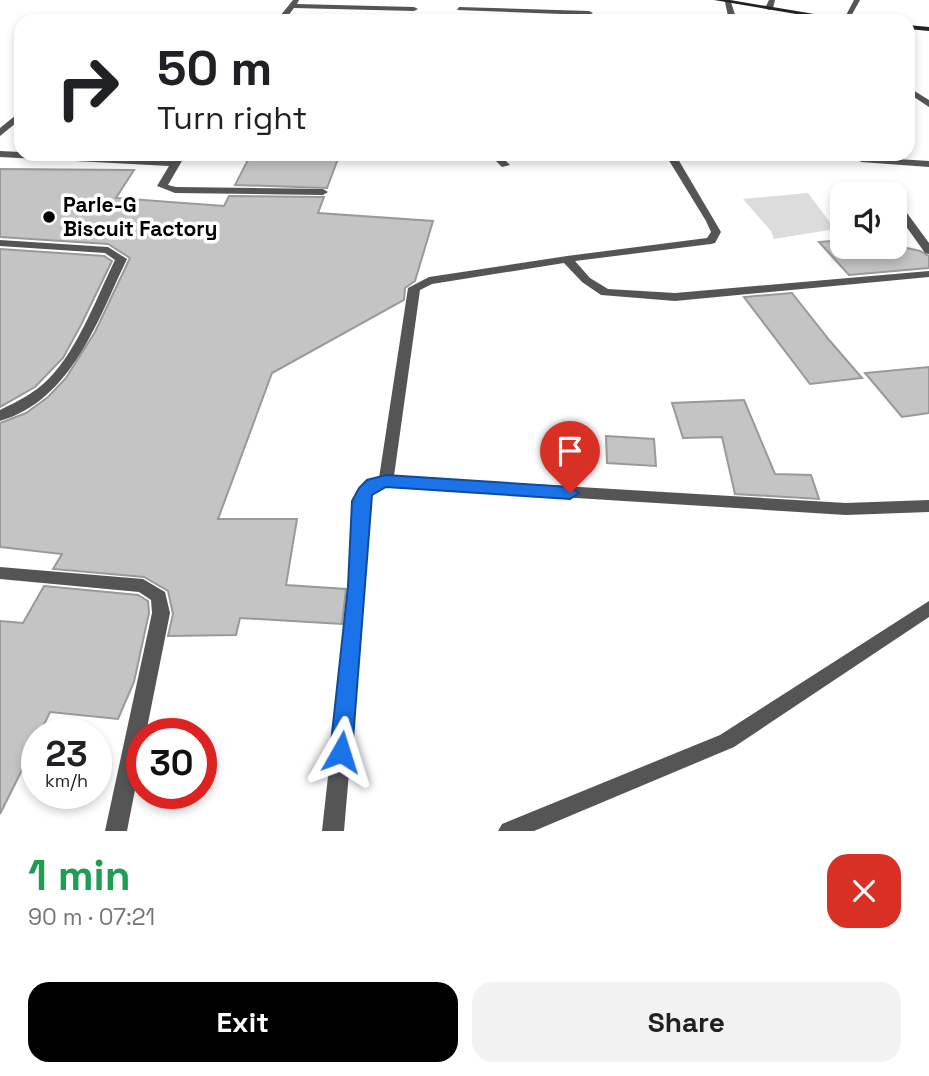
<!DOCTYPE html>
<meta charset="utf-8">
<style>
:root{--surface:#fff;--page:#f2f2f2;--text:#202124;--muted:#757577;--accent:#000}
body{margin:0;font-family:"Space Grotesk",sans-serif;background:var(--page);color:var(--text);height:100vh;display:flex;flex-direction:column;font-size:26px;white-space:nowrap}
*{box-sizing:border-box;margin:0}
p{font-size:23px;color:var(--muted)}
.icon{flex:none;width:38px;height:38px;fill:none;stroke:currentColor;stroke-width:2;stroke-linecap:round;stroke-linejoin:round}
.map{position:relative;height:831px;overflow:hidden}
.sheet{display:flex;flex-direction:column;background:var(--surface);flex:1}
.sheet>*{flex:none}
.hud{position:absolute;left:14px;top:14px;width:901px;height:147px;border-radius:21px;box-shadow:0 4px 10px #0003;background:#fff;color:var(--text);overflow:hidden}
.tools{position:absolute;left:830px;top:182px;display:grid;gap:14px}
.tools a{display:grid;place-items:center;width:77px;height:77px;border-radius:14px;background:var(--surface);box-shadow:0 4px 10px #0003;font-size:35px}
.speed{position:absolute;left:21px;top:718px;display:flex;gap:14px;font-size:35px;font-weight:700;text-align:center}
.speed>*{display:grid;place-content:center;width:91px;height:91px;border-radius:50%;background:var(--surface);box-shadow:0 4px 10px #0003;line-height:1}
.speed small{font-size:18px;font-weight:400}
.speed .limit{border:10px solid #d22;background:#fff;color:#111}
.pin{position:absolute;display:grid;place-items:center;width:60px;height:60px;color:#fff;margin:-72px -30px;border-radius:50% 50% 50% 0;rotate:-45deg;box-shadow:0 0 7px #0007}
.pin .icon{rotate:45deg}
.me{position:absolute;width:77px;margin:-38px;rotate:6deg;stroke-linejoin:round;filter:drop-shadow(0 0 5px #0008)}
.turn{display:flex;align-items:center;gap:24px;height:147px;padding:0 28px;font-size:32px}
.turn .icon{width:91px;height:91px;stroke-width:2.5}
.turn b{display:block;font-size:49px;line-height:60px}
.round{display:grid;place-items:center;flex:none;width:74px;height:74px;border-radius:21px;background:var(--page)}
.head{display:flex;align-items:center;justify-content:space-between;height:119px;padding:0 28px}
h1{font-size:42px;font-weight:700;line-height:52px;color:#1e9e55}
.cta{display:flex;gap:14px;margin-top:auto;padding:14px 28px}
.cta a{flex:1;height:80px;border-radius:21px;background:var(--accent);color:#fff;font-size:28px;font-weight:700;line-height:80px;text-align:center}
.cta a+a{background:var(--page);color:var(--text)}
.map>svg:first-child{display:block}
.green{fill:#dcdcdc}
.building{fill:#c4c4c4;stroke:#999;stroke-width:2}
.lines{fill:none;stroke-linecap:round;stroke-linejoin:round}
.lane{fill:#555;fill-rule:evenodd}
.street{fill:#555;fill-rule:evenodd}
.secondary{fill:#222;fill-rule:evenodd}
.route{fill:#1a73e8;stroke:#114b97;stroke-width:2}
.poi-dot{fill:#000;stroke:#fff;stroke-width:2.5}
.labels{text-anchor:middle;stroke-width:7;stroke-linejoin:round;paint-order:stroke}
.far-poi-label{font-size:21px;font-weight:bold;fill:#000;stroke:#fff;text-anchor:start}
</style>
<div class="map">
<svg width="929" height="831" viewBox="0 0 929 831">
<rect width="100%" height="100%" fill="#fff"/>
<!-- green -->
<path class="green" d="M 808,193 L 835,229 L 774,239 L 771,231 L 743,199 Z"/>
<!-- building -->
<path class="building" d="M 251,154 L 269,154 L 339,156 L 327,188 L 235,185 Z
M 0,169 L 134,170 L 116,198 L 224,206 L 229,196 L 324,197 L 318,213 L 433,221 L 415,281 L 405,288 L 404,300 L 272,373 L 218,519 L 297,519 L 286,585 L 346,589 L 342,624 L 240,618 L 236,635 L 168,636 L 173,614 L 168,591 L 144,577 L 53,569 L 62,554 L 0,547 L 0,423 L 26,413 L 48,397 L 66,378 L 95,332 L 130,258 L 108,244 L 0,237 Z
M 842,240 L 842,247 L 894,245 L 920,251 L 929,256 L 929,268 L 849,275 L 819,242 Z
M 0,249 L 104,256 L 112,261 L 81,325 L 63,358 L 35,387 L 0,407 Z
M 792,293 L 830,341 L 862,378 L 810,384 L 744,297 Z
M 929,367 L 929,413 L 902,417 L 865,373 Z
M 744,400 L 775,474 L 811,475 L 819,499 L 735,494 L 722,437 L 683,438 L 672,403 Z
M 606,436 L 654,439 L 656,466 L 607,463 Z
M 44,586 L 138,595 L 148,601 L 149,613 L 134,682 L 118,719 L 50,712 L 40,733 L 37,733 L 37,740 L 0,814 L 0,621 L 23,623 Z"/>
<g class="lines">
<!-- lane -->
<path class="lane" d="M 0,240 L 108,247 L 127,259 C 98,319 72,400 0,421 L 0,410 C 14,403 29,396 42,385 C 75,357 96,299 115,260 L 105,253 L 0,246 Z"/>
<!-- street -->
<path class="street" d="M 293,0 L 299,0 L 297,4 L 414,7 L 418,9 L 414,11 L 294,8 L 284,21 L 276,21 Z
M 728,0 L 731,2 L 737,21 L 729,21 L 725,2 Z
M 769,0 L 775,0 L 773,8 L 769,10 L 765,8 Z
M 854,0 L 860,0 L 850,18 L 858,21 L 843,21 Z
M 459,7 L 589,11 L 593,13 L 589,15 L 457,10 Z
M 908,87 L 929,100 L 929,107 L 908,93 Z
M 21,111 L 21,119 L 0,136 L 0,128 Z
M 0,151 L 21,152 L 21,154 L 173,160 L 176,154 L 186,154 L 168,185 L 176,187 L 323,189 L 328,192 L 323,195 L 175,193 L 157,186 L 169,166 L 0,157 Z
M 489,154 L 499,154 L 510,165 L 502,167 Z
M 665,154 L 675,154 L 721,232 L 715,243 L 711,244 L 575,261 L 590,278 L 608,289 L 675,293 L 929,271 L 929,277 L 675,301 L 601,295 L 582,282 L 564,263 L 432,284 L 420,290 L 394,476 L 846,503 L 929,500 L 929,512 L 846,515 L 386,486 L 376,491 L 369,501 L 365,586 L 344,831 L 322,831 L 349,586 L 353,501 L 362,486 L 379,478 L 408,288 L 429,277 L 567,256 L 707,238 L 711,232 L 706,221 Z
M 864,157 L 929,161 L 929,167 L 861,162 L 859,160 Z
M 903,212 L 907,213 L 929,243 L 929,254 L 925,253 L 898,215 Z
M 0,567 L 143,579 L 165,592 L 170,613 L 146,733 L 142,733 L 142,754 L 127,831 L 105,831 L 152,613 L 151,600 L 139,592 L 0,579 Z
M 929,601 L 929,617 L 734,747 L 534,831 L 498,831 L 502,824 L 720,735 Z"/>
<!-- secondary -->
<path class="secondary" d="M 714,0 L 730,0 L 850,20 L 838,21 Z
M 908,25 L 929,27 L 929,31 L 908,29 Z"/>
</g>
<!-- route -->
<path class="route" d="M 386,475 L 570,487 L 579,493 L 570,499 L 386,487 L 372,495 L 352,752 L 349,759 L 341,762 L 333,759 L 330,752 L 348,586 L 352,501 L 359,488 L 367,480 Z"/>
<!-- markers -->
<circle class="poi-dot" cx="49" cy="217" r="7"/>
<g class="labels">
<!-- far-poi labels -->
<g class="far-poi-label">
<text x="63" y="212">Parle-G<tspan x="63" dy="24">Biscuit Factory</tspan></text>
</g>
</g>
</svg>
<div class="tools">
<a><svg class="icon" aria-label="sound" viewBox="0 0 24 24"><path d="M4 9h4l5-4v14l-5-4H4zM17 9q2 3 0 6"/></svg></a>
</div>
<div class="speed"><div>23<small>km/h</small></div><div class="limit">30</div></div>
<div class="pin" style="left:570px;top:493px;background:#d93025"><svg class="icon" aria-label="arrive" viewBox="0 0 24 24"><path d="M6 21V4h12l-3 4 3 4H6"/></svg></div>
<svg class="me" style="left:341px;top:752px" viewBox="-20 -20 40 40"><path d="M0-17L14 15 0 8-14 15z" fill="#1a73e8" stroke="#fff" stroke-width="4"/></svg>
<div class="hud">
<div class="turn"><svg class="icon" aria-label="right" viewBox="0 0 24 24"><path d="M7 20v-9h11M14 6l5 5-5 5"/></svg><div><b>50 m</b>Turn right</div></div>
</div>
</div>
<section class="sheet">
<div class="head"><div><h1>1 min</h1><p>90 m · 07:21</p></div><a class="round" style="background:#d93025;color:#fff"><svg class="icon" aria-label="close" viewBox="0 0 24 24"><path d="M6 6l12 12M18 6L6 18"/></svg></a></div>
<div class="cta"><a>Exit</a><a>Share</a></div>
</section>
